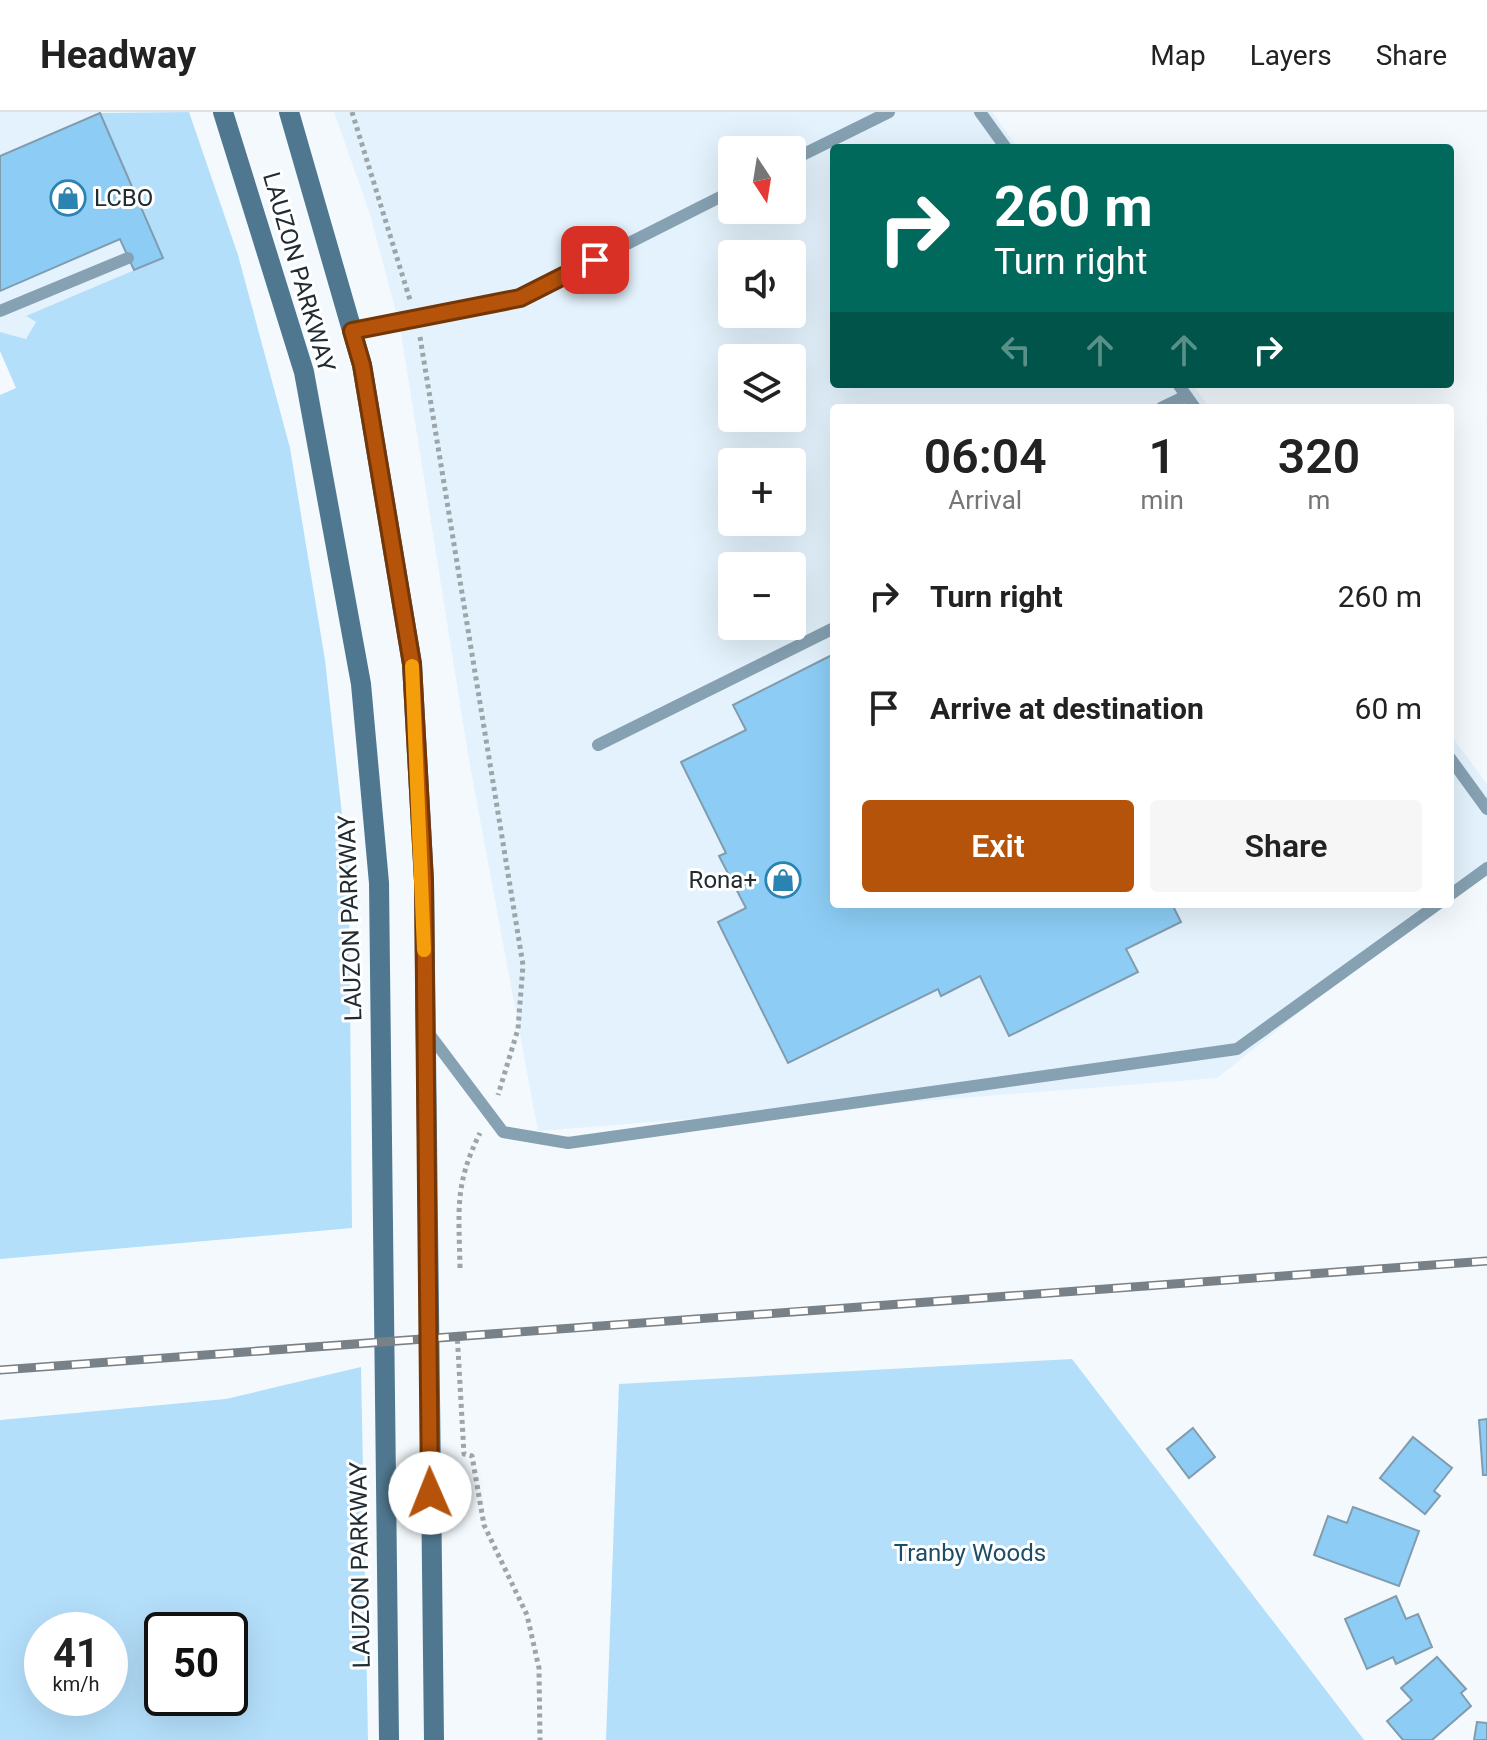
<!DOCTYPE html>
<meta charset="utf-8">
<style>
:root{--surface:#fff;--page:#f6f6f6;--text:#222;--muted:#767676;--line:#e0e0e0;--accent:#b45309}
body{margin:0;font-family:Roboto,sans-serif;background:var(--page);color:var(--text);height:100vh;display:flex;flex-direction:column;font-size:30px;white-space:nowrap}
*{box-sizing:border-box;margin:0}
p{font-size:26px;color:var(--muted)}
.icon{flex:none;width:44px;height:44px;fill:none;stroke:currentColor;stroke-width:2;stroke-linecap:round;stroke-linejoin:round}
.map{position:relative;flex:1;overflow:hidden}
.panel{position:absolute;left:830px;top:292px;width:624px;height:504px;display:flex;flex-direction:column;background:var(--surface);border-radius:8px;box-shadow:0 8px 32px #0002}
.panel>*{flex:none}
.top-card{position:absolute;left:830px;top:32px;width:624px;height:244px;border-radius:8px;box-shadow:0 8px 32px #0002;background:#00695c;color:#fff;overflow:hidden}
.needle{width:52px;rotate:168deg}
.controls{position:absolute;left:718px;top:24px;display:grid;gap:16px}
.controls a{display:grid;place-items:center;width:88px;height:88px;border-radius:8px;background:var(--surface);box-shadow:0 8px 32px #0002;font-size:40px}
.speed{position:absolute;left:24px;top:1500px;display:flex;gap:16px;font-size:40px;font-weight:700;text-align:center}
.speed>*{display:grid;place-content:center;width:104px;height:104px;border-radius:50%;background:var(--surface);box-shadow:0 8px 32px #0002;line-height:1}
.speed small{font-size:20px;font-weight:400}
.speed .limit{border:4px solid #111;border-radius:12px;background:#fff;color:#111}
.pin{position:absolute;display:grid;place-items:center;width:68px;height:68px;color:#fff;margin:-34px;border-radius:16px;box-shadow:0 4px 12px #0006}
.me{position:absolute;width:88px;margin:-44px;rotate:359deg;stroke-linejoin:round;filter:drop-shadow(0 0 6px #0008)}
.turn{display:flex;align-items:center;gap:28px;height:168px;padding:0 32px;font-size:36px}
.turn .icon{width:104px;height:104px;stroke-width:2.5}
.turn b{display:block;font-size:56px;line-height:68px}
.lanes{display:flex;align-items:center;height:76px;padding:0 32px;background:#0003;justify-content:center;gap:40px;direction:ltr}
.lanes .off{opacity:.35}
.eta{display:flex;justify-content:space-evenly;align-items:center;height:136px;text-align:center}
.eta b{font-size:48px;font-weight:600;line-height:56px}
.button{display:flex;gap:16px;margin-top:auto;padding:16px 32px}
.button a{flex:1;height:92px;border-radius:8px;background:var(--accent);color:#fff;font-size:32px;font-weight:600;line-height:92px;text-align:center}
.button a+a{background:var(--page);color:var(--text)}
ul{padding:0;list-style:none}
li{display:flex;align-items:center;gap:24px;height:112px;padding:0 32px}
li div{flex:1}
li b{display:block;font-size:30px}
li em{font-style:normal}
header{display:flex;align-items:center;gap:48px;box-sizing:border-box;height:112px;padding:0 40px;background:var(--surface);border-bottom:2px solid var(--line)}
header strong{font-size:38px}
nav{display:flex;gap:44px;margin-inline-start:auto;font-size:28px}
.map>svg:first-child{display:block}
.built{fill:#e3f2fc;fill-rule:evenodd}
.green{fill:#b4dffb;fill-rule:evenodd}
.building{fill:#8dcdf5;stroke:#809cae;stroke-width:2}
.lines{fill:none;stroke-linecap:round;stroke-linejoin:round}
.path{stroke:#9ca5aa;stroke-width:5;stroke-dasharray:4 4;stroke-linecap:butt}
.lane{stroke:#86a1b2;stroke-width:12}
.secondary{stroke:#4f778f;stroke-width:20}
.rail-casing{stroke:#788187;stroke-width:9}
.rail{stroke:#fff;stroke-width:6;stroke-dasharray:18;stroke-linecap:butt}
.route-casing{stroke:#753606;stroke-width:20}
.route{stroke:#b45309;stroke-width:14}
.slow{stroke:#f59e0b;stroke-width:14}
.labels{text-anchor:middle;stroke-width:6;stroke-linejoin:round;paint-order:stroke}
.poi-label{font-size:24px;fill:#202b32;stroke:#fff;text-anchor:start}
.street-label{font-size:24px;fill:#202b32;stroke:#fff}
.park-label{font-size:24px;fill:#1b4c68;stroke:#fff}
</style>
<header>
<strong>Headway</strong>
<nav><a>Map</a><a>Layers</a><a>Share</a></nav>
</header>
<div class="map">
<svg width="1487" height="1628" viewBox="0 0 1487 1628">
<rect width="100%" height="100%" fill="#f3f9fd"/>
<!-- built -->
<path class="built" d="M 0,0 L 101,0 L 163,146 L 27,205 L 36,210 L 26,227 L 0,220 Z
M 334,0 L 992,0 L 1018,36 L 834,36 L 834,272 L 1192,272 L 1210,296 L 834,296 L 834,792 L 1436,792 L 1217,966 L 538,1019 L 469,648 L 400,215 L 370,102 ZM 732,38 L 792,38 L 792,98 L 732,98 ZM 732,142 L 792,142 L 792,202 L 732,202 ZM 732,246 L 792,246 L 792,306 L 732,306 ZM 732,350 L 792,350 L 792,410 L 732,410 ZM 732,454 L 792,454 L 792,514 L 732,514 Z
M 1450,622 L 1487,672 L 1487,751 L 1450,780 Z"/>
<!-- green -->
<path class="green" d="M 189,0 L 238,143 L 290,336 L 325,548 L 349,766 L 352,1116 L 0,1147 L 0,283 L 16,276 L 0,239 L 0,220 L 26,227 L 36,210 L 26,204 L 163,146 L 100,1 Z
M 1072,1247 L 1364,1628 L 606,1628 L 619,1272 Z
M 361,1255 L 368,1628 L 0,1628 L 0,1308 L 226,1287 ZM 42,1518 L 110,1518 L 110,1586 L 42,1586 ZM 162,1518 L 230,1518 L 230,1586 L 162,1586 Z"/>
<!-- building -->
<path class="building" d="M 100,1 L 163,146 L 134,158 L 120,127 L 0,179 L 0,44 Z
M 834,542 L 834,792 L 1172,792 L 1181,810 L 1126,837 L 1138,860 L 1009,924 L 980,864 L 941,884 L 938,877 L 788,951 L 718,810 L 746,796 L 719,744 L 726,741 L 681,650 L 746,618 L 733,593 Z
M 1487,1307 L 1487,1363 L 1483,1363 L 1479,1308 Z
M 1193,1316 L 1215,1345 L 1189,1366 L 1167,1337 Z
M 1413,1325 L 1452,1356 L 1434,1379 L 1440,1384 L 1425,1402 L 1380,1366 Z
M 1353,1395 L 1419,1419 L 1399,1474 L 1314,1443 L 1328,1404 L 1347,1411 Z
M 1396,1484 L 1406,1507 L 1418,1502 L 1432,1535 L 1396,1552 L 1393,1545 L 1367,1557 L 1345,1507 Z
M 1437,1545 L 1466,1577 L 1461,1581 L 1471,1594 L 1432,1628 L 1403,1628 L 1387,1609 L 1412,1588 L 1401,1576 Z
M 1477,1610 L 1487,1611 L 1487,1628 L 1474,1628 Z"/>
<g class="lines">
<!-- path -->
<path class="path" d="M 352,0 L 410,188
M 420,225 L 523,853 L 518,917 L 498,983
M 460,1156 C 459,1099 454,1073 480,1021
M 457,1220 L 464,1342 L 472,1344 L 484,1413 L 527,1503 L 539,1556 L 540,1628"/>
<!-- lane -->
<path class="lane" d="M 980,0 L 1006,36
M 792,48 L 889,0
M 0,199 L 128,146
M 352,219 L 520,186 L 732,79
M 1178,272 L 1195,296
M 1161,296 L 1186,284
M 598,633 L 834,516
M 1450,646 L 1487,697
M 1450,783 L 1487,756
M 427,919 L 503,1020 L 568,1031 L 1237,937 L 1438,792"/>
<!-- secondary -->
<path class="secondary" d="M 223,0 L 304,260 L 361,572 L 379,771 L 389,1628
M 289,0 L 362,253 L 412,552 L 424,769 L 434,1628"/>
<defs>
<path id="rail" d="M 0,1258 L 1487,1149"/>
</defs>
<!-- rail casing -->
<use href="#rail" class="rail-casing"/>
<!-- rail -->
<use href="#rail" class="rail"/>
</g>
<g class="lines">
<defs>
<path id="route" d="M 430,1381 L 424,769 L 412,552 L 362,253 L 352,219 L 520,186 L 595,148"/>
</defs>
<!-- route casing -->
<use href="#route" class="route-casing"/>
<!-- route -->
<use href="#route" class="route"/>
<!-- slow -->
<path class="slow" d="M 412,554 L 424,838"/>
</g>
<!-- icons -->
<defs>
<symbol id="shop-ring" viewBox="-11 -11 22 22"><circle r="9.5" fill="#fff" stroke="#2b83b1" stroke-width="1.5"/><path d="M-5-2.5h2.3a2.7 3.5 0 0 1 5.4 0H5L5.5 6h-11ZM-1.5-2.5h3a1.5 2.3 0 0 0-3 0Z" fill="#2b83b1"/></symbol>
</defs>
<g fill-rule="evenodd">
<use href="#shop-ring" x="48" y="66" width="40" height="40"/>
<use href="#shop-ring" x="763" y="748" width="40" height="40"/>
</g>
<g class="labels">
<!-- poi labels -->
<g class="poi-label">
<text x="94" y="94">LCBO</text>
<text x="757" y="776" text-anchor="end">Rona+</text>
</g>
<!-- street labels -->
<g class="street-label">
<text transform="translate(299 160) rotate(74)" y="8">LAUZON PARKWAY</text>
<text transform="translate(350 806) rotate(-92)" y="8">LAUZON PARKWAY</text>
<text transform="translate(360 1453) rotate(-91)" y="8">LAUZON PARKWAY</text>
</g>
<!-- park labels -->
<g class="park-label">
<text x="970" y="1449">Tranby Woods</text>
</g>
</g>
</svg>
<div class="controls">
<a><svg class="needle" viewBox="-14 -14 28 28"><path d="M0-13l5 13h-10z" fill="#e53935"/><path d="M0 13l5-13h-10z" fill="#767676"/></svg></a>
<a><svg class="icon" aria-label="sound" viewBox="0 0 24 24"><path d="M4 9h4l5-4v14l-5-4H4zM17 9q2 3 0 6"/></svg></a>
<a><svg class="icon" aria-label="layers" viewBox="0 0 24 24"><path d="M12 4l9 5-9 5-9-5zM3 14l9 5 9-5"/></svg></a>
<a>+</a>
<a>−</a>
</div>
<div class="speed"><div>41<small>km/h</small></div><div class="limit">50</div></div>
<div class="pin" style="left:595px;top:148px;background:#d93025"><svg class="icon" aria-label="arrive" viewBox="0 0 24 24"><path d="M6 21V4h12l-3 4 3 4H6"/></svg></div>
<svg class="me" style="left:430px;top:1381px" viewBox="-20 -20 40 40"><circle r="19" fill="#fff"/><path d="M0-13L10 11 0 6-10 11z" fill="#b45309"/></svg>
<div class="top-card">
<div class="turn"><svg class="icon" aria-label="right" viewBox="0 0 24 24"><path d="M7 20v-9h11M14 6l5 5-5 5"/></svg><div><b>260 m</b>Turn right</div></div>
<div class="lanes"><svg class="icon off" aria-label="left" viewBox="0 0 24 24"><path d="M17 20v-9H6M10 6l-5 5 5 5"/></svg><svg class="icon off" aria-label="ahead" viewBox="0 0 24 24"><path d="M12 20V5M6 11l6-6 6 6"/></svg><svg class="icon off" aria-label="ahead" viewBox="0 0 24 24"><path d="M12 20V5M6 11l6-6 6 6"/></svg><svg class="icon" aria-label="right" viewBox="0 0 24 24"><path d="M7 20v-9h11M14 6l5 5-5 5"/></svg></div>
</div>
<section class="panel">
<div class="eta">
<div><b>06:04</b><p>Arrival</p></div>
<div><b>1</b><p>min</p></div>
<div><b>320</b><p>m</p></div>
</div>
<ul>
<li><svg class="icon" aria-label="right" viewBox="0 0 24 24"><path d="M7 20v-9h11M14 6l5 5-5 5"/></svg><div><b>Turn right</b></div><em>260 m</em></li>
<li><svg class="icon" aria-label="arrive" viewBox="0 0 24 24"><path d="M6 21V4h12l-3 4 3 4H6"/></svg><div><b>Arrive at destination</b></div><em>60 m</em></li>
</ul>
<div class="button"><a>Exit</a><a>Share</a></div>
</section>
</div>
